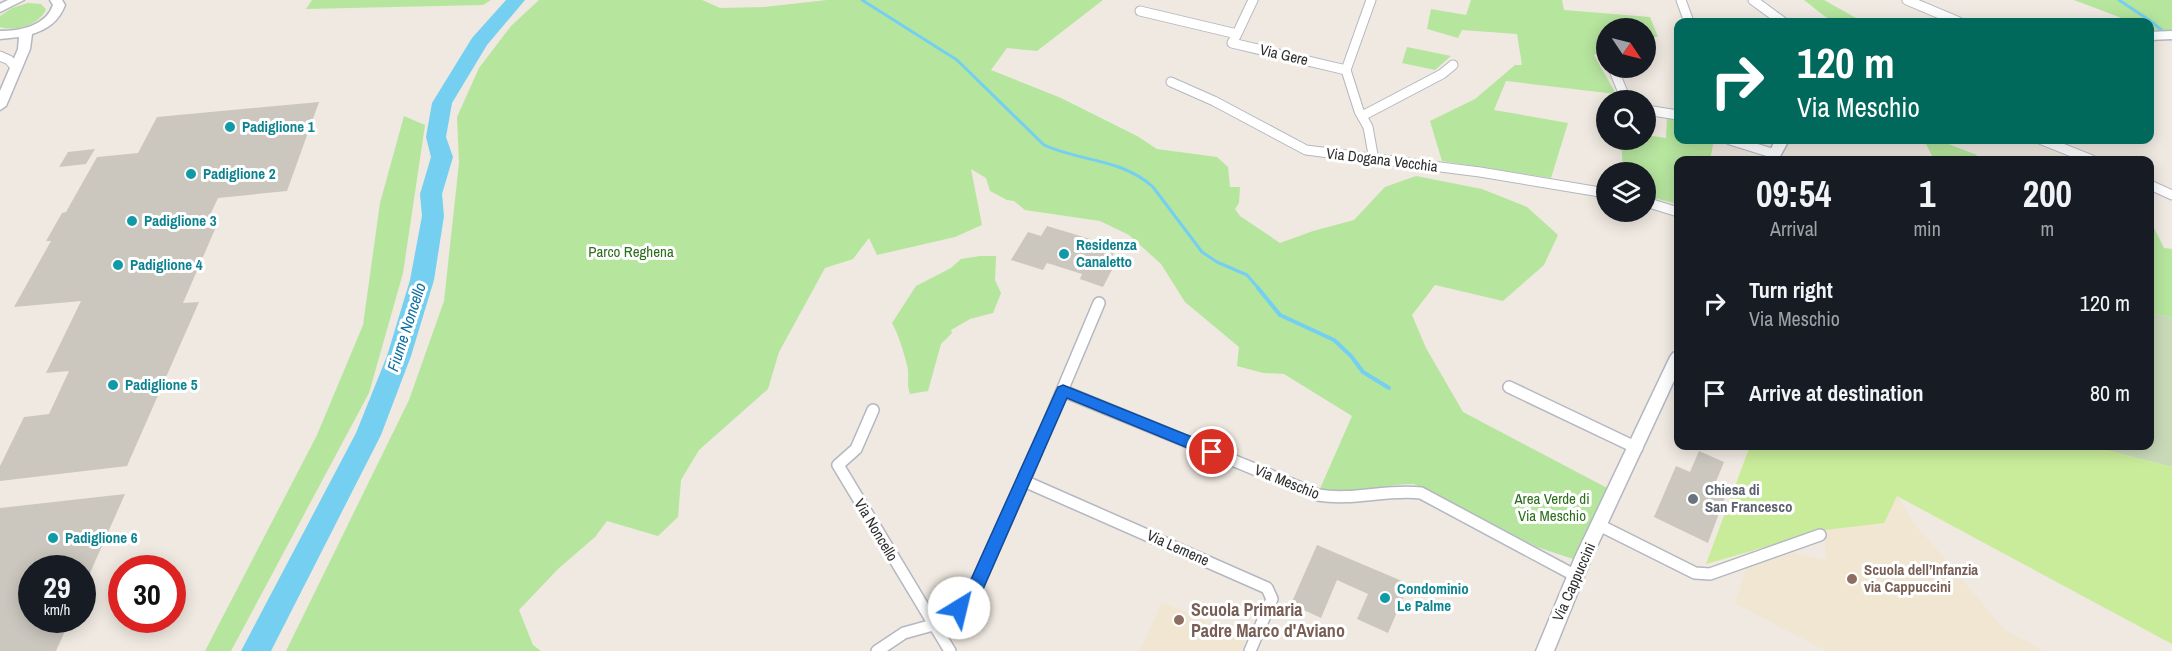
<!DOCTYPE html>
<meta charset="utf-8">
<style>
:root{--surface:#171b24;--page:#242831;--text:#f1f3f6;--muted:#9ea1a6}
body{margin:0;font-family:"Archivo Narrow",sans-serif;background:var(--page);color:var(--text);height:100vh;display:flex;flex-direction:column;font-size:22px;white-space:nowrap}
*{box-sizing:border-box;margin:0}
p{font-size:20px;color:var(--muted)}
.icon{flex:none;width:33px;height:33px;fill:none;stroke:currentColor;stroke-width:2;stroke-linecap:round;stroke-linejoin:round}
.map{position:relative;flex:1;overflow:hidden}
.sheet{position:absolute;left:1674px;top:156px;width:480px;height:294px;display:flex;flex-direction:column;background:var(--surface);border-radius:12px;box-shadow:0 3px 15px #0003}
.sheet>*{flex:none}
.banner{position:absolute;left:1674px;top:18px;width:480px;height:126px;border-radius:12px;box-shadow:0 3px 15px #0003;background:#00695c;color:#fff;overflow:hidden}
.needle{width:39px;rotate:125deg}
.buttons{position:absolute;left:1596px;top:18px;display:grid;gap:12px}
.buttons a{display:grid;place-items:center;width:60px;height:60px;border-radius:50%;background:var(--surface);box-shadow:0 3px 15px #0003;font-size:30px}
.speed{position:absolute;left:18px;top:555px;display:flex;gap:12px;font-size:30px;font-weight:700;text-align:center}
.speed>*{display:grid;place-content:center;width:78px;height:78px;border-radius:50%;background:var(--surface);box-shadow:0 3px 15px #0003;line-height:1}
.speed small{font-size:15px;font-weight:400}
.speed .limit{border:9px solid #d22;background:#fff;color:#111}
.pin{position:absolute;display:grid;place-items:center;width:51px;height:51px;color:#fff;margin:-26px;border:3px solid #fff;border-radius:50%;box-shadow:0 2px 6px #0007}
.me{position:absolute;width:66px;margin:-33px;rotate:36deg;stroke-linejoin:round;filter:drop-shadow(0 0 4px #0008)}
.turn{display:flex;align-items:center;gap:21px;height:126px;padding:0 24px;font-size:27px}
.turn .icon{width:78px;height:78px;stroke-width:2.5}
.turn b{display:block;font-size:42px;line-height:51px}
.eta{display:flex;justify-content:space-evenly;align-items:center;height:102px;text-align:center}
.eta b{font-size:36px;font-weight:700;line-height:42px}
ul{padding:0;list-style:none}
li{display:flex;align-items:center;gap:18px;height:90px;padding:0 24px}
li div{flex:1}
li b{display:block;font-size:22px}
li em{font-style:normal}
.map>svg:first-child{display:block}
.education{fill:#f0e6d1}
.green{fill:#b6e59e}
.cemetery{fill:#c8d9b8}
.pitch{fill:#c9ec9a}
.lines{fill:none;stroke-linecap:round;stroke-linejoin:round}
.stream-far1{stroke:#75cff0;stroke-width:3}
.stream{stroke:#75cff0;stroke-width:4}
.river{fill:#75cff0;fill-rule:evenodd}
.building{fill:#cbc7bf}
.minor-far1-casing{stroke:#b4b7c1;stroke-width:11}
.minor-casing{stroke:#b4b7c1;stroke-width:14}
.secondary-casing{stroke:#b4b7c1;stroke-width:3}
.minor-far1{stroke:#fff;stroke-width:9}
.minor{stroke:#fff;stroke-width:11}
.secondary{fill:#fff;fill-rule:evenodd}
.route{fill:#1a73e8;stroke:#114b97;stroke-width:1.5}
.culture-dot{fill:#0f9aa8;stroke:#fff;stroke-width:2}
.worship-dot{fill:#6b7280;stroke:#fff;stroke-width:2}
.education-dot{fill:#8d6e63;stroke:#fff;stroke-width:2}
.labels{text-anchor:middle;stroke-width:6;stroke-linejoin:round;paint-order:stroke}
.street-label{font-size:15px;fill:#2e2e2e;stroke:#fff}
.culture-label{font-size:15px;font-weight:bold;fill:#0d838f;stroke:#fff;text-anchor:start}
.park-label{font-size:15px;fill:#2c6e1b;stroke:#fff}
.worship-label{font-size:15px;font-weight:bold;fill:#5b616d;stroke:#fff;text-anchor:start}
.education-label{font-size:15px;font-weight:bold;fill:#785e54;stroke:#fff;text-anchor:start}
.water-label{font-size:16px;font-style:italic;fill:#0d6fa3;stroke:#fff}
.near-education-label{font-size:18px;font-weight:bold;fill:#785e54;stroke:#fff;text-anchor:start}
</style>
<div class="map">
<svg width="2172" height="651" viewBox="0 0 2172 651">
<rect width="100%" height="100%" fill="#efe9e1"/>
<!-- education -->
<path class="education" d="M 1897,496 L 1913,522 L 2005,630 L 2044,651 L 1826,651 L 1735,603 L 1747,566 L 1793,553 L 1826,560 L 1825,530 L 1883,523 Z
M 1162,602 L 1246,638 L 1241,651 L 1140,651 Z"/>
<!-- green -->
<path class="green" d="M 312,0 L 491,0 L 483,5 L 306,9 Z
M 539,0 L 702,0 L 720,8 L 764,7 L 827,0 L 1103,0 L 1037,51 L 1007,48 L 991,70 L 1061,98 L 1137,136 L 1157,149 L 1217,157 L 1228,167 L 1230,187 L 1240,187 L 1239,203 L 1235,209 L 1240,216 L 1280,243 L 1313,231 L 1354,220 L 1385,187 L 1416,176 L 1482,189 L 1527,207 L 1558,235 L 1544,265 L 1503,301 L 1435,285 L 1412,315 L 1426,348 L 1463,412 L 1611,490 L 1576,560 L 1537,547 L 1414,484 C 1382,484 1351,496 1319,491 L 1352,416 L 1284,374 L 1263,373 L 1237,366 L 1239,347 L 1185,302 L 1161,264 L 1129,235 L 1100,221 L 1025,210 L 1014,201 L 1007,200 L 990,191 L 986,178 L 971,169 L 982,225 L 955,237 L 877,255 L 869,238 L 853,259 L 825,268 L 779,352 L 768,389 L 699,450 L 681,480 L 678,517 L 658,536 L 607,521 L 595,537 L 558,569 L 519,610 L 533,645 L 541,651 L 286,651 L 409,400 L 444,301 L 459,163 L 457,117 L 479,68 L 511,26 Z
M 1471,0 L 1562,0 L 1564,10 L 1650,17 L 1658,37 L 1646,37 L 1646,28 L 1606,28 L 1606,52 L 1601,51 L 1594,55 L 1616,94 L 1506,81 L 1494,110 L 1568,123 L 1551,178 L 1442,161 L 1430,121 L 1475,99 L 1515,65 L 1522,65 L 1517,34 L 1462,30 L 1458,38 L 1427,29 L 1431,9 L 1466,15 Z
M 1804,0 L 1824,0 L 1856,18 C 1832,28 1823,14 1804,0 Z
M 2074,0 L 2172,0 L 2172,30 L 2150,30 L 2150,22 L 2126,22 L 2119,17 Z
M 28,3 L 41,4 L 46,9 C 40,25 15,32 0,27 L 0,16 L 12,8 Z
M 1407,47 L 1451,56 L 1435,70 L 1402,63 Z
M 404,116 L 425,125 L 403,273 L 369,393 L 231,651 L 205,651 L 317,435 L 363,325 L 380,203 Z
M 1667,118 L 1678,120 L 1678,140 L 1714,140 L 1710,160 L 1678,160 L 1678,204 L 1646,196 L 1646,172 L 1623,172 L 1621,140 L 1646,140 L 1646,135 L 1666,138 Z
M 1924,140 L 1938,140 L 1977,155 L 1973,160 L 1934,160 Z
M 2150,220 L 2164,248 L 2172,249 L 2172,318 L 2150,312 Z
M 980,256 L 996,256 L 995,280 L 1001,293 L 993,313 L 970,319 L 951,330 L 952,333 L 941,344 L 928,391 L 910,394 C 906,384 910,375 907,365 C 904,353 898,333 892,323 L 916,286 L 951,268 L 961,259 Z"/>
<!-- cemetery -->
<path class="cemetery" d="M 2150,312 L 2172,318 L 2172,467 L 2090,446 L 2150,446 Z"/>
<!-- pitch -->
<path class="pitch" d="M 1750,446 L 2091,446 L 2172,467 L 2172,644 L 1897,496 L 1884,523 L 1825,530 L 1706,564 Z"/>
<g class="lines">
<!-- stream-far1 -->
<path class="stream-far1" d="M 862,0 L 957,60 L 1044,145 C 1081,162 1121,158 1153,187 L 1202,252 L 1217,262 L 1247,275 L 1259,289
M 2119,0 L 2152,22 L 2172,39"/>
<!-- stream -->
<path class="stream" d="M 1258,288 L 1280,315 L 1334,340 L 1351,356 L 1363,372 L 1389,388"/>
<!-- river -->
<path class="river" d="M 506,0 L 525,0 L 487,45 L 452,103 L 446,137 L 453,157 L 442,194 L 444,216 L 434,280 L 411,356 L 381,435 L 271,651 L 241,651 L 356,433 L 387,356 L 410,280 L 422,216 L 420,194 L 431,157 L 426,137 L 432,103 L 472,38 Z"/>
</g>
<!-- building -->
<path class="building" d="M 319,102 L 287,191 L 218,198 L 204,228 L 216,227 L 183,303 L 199,302 L 127,466 L 0,481 L 0,466 L 24,417 L 49,414 L 69,371 L 46,373 L 81,301 L 14,307 L 51,241 L 46,241 L 62,213 L 66,212 L 97,157 L 138,153 L 157,117 Z
M 95,149 L 86,164 L 59,167 L 68,152 Z
M 1047,226 L 1117,247 L 1108,264 L 1114,266 L 1103,287 L 1080,279 L 1082,274 L 1047,263 L 1043,270 L 1011,260 L 1028,232 L 1041,236 Z
M 1699,451 L 1724,462 L 1715,484 L 1728,489 L 1708,543 L 1654,517 L 1676,466 L 1690,472 Z
M 125,494 L 82,591 L 82,568 L 32,568 L 32,620 L 70,620 L 56,651 L 0,651 L 0,508 Z
M 1317,545 L 1409,584 L 1388,633 L 1357,619 L 1368,594 L 1337,580 L 1321,618 L 1291,604 Z"/>
<g class="lines">
<defs>
<path id="minor-far1" d="M 1371,0 L 1346,70 L 1359,111 L 1368,127 L 1374,160
M 1681,0 L 1689,22
M 1753,0 L 1783,22
M 1907,0 L 1959,22
M 1140,11 L 1237,34 L 1232,43 L 1346,70
M 1237,34 L 1253,0
M 0,56 L 9,60 L 16,68
M 1613,68 L 1626,100
M 1171,82 L 1214,101 L 1306,150 L 1480,172 L 1606,193
M 1646,110 L 1678,115
M 1364,115 L 1442,74 L 1453,65
M 1730,140 L 1775,154
M 2042,140 L 2092,160
M 2150,185 L 2172,195
M 1646,202 L 1678,212"/>
<path id="minor" d="M 1509,387 L 1637,448
M 1063,391 L 1318,495 C 1353,501 1386,489 1421,493 L 1576,576
M 873,410 L 856,449 L 838,465 L 950,651
M 1024,481 L 1267,588 L 1272,599 L 1250,651
M 1599,525 L 1695,573 L 1710,574 L 1820,535
M 877,651 L 904,633 L 933,625 L 959,608 L 974,591 L 1024,481 L 1099,303"/>
<path id="secondary" d="M 8,0 L 24,0 L 0,12 L 0,4 Z
M 50,0 L 62,0 L 65,5 C 59,21 48,29 32,34 L 30,49 L 6,106 L 0,110 L 0,91 L 18,49 L 19,37 L 0,39 L 0,31 C 20,31 46,26 53,5 Z
M 2172,31 L 2172,39 L 2150,40 L 2150,32 Z
M 1775,140 L 1789,140 L 1778,160 L 1766,160 Z
M 1678,351 L 1678,372 L 1592,557 L 1554,651 L 1536,651 L 1575,557 L 1670,357 L 1673,353 Z"/>
</defs>
<!-- minor-far1 casing -->
<use href="#minor-far1" class="minor-far1-casing"/>
<!-- minor casing -->
<use href="#minor" class="minor-casing"/>
<!-- secondary casing -->
<use href="#secondary" class="secondary-casing"/>
<!-- minor-far1 -->
<use href="#minor-far1" class="minor-far1"/>
<!-- minor -->
<use href="#minor" class="minor"/>
<!-- secondary -->
<use href="#secondary" class="secondary"/>
</g>
<!-- route -->
<path class="route" d="M 1063,385 L 1217,447 L 1219,452 L 1217,456 L 1212,458 L 1067,398 L 980,596 L 965,614 L 959,616 L 953,614 L 951,608 L 968,586 L 1056,391 L 1058,387 Z"/>
<!-- markers -->
<g class="culture-dot">
<circle cx="230" cy="127" r="6"/>
<circle cx="191" cy="174" r="6"/>
<circle cx="132" cy="221" r="6"/>
<circle cx="1064" cy="254" r="6"/>
<circle cx="118" cy="265" r="6"/>
<circle cx="113" cy="385" r="6"/>
<circle cx="53" cy="538" r="6"/>
<circle cx="1385" cy="598" r="6"/>
</g>
<circle class="worship-dot" cx="1693" cy="499" r="6"/>
<g class="education-dot">
<circle cx="1852" cy="579" r="6"/>
<circle cx="1179" cy="620" r="6"/>
</g>
<g class="labels">
<!-- street labels -->
<g class="street-label">
<text transform="translate(1284 55) rotate(13)" y="5">Via Gere</text>
<text transform="translate(1382 160) rotate(7)" y="5">Via Dogana Vecchia</text>
<text transform="translate(1287 482) rotate(22)" y="5">Via Meschio</text>
<text transform="translate(876 530) rotate(59)" y="5">Via Noncello</text>
<text transform="translate(1178 548) rotate(24)" y="5">Via Lemene</text>
<text transform="translate(1574 582) rotate(-66)" y="5">Via Cappuccini</text>
</g>
<!-- culture labels -->
<g class="culture-label">
<text x="242" y="132">Padiglione 1</text>
<text x="203" y="179">Padiglione 2</text>
<text x="144" y="226">Padiglione 3</text>
<text x="1076" y="250">Residenza<tspan x="1076" dy="17">Canaletto</tspan></text>
<text x="130" y="270">Padiglione 4</text>
<text x="125" y="390">Padiglione 5</text>
<text x="65" y="543">Padiglione 6</text>
<text x="1397" y="594">Condominio<tspan x="1397" dy="17">Le Palme</tspan></text>
</g>
<!-- park labels -->
<g class="park-label">
<text x="631" y="257">Parco Reghena</text>
<text x="1552" y="504">Area Verde di<tspan x="1552" dy="17">Via Meschio</tspan></text>
</g>
<!-- worship labels -->
<g class="worship-label">
<text x="1705" y="495">Chiesa di<tspan x="1705" dy="17">San Francesco</tspan></text>
</g>
<!-- education labels -->
<g class="education-label">
<text x="1864" y="575">Scuola dell’Infanzia<tspan x="1864" dy="17">via Cappuccini</tspan></text>
</g>
<!-- water labels -->
<g class="water-label">
<text transform="translate(406 327) rotate(-72)" y="6">Fiume Noncello</text>
</g>
<!-- near-education labels -->
<g class="near-education-label">
<text x="1191" y="616">Scuola Primaria<tspan x="1191" dy="21">Padre Marco d'Aviano</tspan></text>
</g>
</g>
</svg>
<div class="buttons">
<a><svg class="needle" viewBox="-14 -14 28 28"><path d="M0-13l5 13h-10z" fill="#e53935"/><path d="M0 13l5-13h-10z" fill="#9ea1a6"/></svg></a>
<a><svg class="icon" aria-label="search" viewBox="0 0 24 24"><circle cx="10" cy="10" r="6"/><path d="M15 15l6 6"/></svg></a>
<a><svg class="icon" aria-label="layers" viewBox="0 0 24 24"><path d="M12 4l9 5-9 5-9-5zM3 14l9 5 9-5"/></svg></a>
</div>
<div class="speed"><div>29<small>km/h</small></div><div class="limit">30</div></div>
<div class="pin" style="left:1212px;top:452px;background:#d93025"><svg class="icon" aria-label="arrive" viewBox="0 0 24 24"><path d="M6 21V4h12l-3 4 3 4H6"/></svg></div>
<svg class="me" style="left:959px;top:608px" viewBox="-20 -20 40 40"><circle r="19" fill="#fff"/><path d="M0-13L10 11 0 6-10 11z" fill="#1a73e8"/></svg>
<div class="banner">
<div class="turn"><svg class="icon" aria-label="right" viewBox="0 0 24 24"><path d="M7 20v-9h11M14 6l5 5-5 5"/></svg><div><b>120 m</b>Via Meschio</div></div>
</div>
<section class="sheet">
<div class="eta">
<div><b>09:54</b><p>Arrival</p></div>
<div><b>1</b><p>min</p></div>
<div><b>200</b><p>m</p></div>
</div>
<ul>
<li><svg class="icon" aria-label="right" viewBox="0 0 24 24"><path d="M7 20v-9h11M14 6l5 5-5 5"/></svg><div><b>Turn right</b><p>Via Meschio</p></div><em>120 m</em></li>
<li><svg class="icon" aria-label="arrive" viewBox="0 0 24 24"><path d="M6 21V4h12l-3 4 3 4H6"/></svg><div><b>Arrive at destination</b></div><em>80 m</em></li>
</ul>
</section>
</div>
